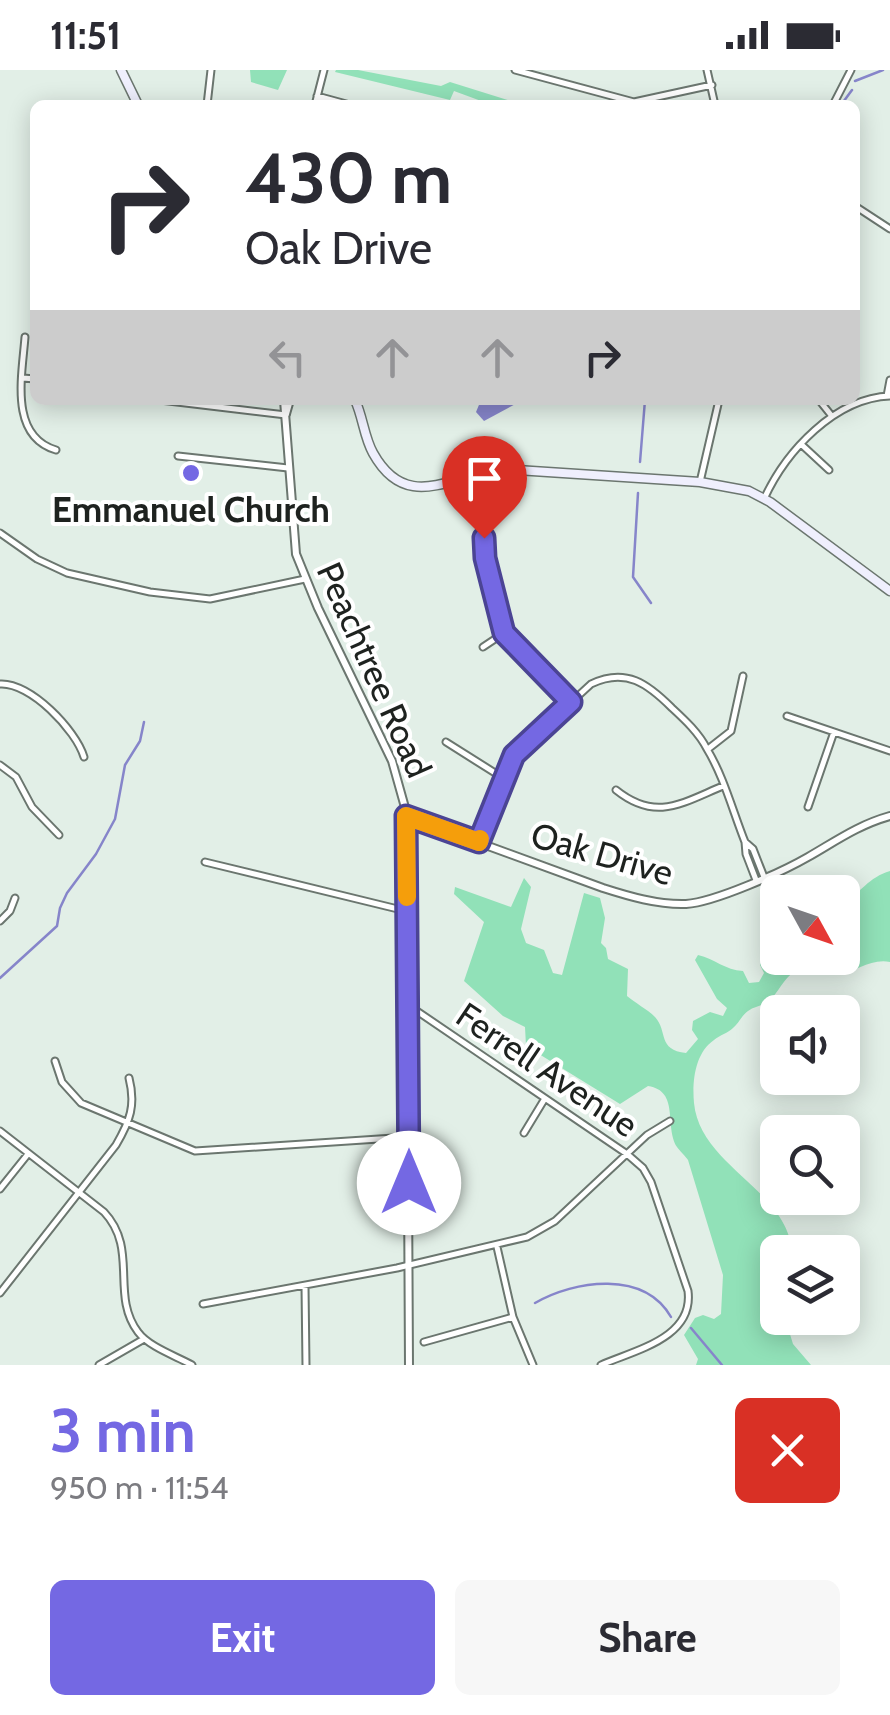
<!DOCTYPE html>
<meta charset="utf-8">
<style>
:root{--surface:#fff;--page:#f7f7f7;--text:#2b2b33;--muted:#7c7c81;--accent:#7468e3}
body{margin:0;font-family:Cabin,sans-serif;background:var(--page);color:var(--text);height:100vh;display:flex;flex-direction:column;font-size:38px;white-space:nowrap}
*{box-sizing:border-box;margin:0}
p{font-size:32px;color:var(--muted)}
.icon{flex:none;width:55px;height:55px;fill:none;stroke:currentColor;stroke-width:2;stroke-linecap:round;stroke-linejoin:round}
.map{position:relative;height:1295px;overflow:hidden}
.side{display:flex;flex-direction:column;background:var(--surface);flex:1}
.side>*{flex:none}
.top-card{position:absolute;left:30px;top:30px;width:830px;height:305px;border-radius:15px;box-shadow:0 5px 25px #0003;background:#fff;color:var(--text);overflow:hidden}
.needle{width:65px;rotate:130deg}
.fabs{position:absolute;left:760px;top:805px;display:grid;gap:20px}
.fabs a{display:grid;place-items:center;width:100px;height:100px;border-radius:15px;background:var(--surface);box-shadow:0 5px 25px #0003;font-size:50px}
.pin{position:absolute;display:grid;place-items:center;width:85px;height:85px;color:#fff;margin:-102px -42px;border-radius:50% 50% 50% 0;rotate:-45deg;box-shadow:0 0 10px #0007}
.pin .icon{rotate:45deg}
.me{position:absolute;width:110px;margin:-55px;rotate:0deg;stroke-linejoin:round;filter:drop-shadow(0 0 8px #0008)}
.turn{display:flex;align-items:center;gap:35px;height:210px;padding:0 50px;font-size:45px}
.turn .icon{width:130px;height:130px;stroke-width:2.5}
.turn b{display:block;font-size:70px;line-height:85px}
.lanes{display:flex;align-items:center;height:95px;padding:0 50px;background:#0003;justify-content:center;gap:50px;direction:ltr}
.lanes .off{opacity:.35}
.round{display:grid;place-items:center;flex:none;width:105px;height:105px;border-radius:15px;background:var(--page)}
.summary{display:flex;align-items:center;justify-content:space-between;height:170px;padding:0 50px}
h1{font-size:60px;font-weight:700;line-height:75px;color:var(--accent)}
.button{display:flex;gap:20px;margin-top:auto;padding:20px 50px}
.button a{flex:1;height:115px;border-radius:15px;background:var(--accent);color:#fff;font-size:40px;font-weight:700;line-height:115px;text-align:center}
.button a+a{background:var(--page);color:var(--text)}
.status{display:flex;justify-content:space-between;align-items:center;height:70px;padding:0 50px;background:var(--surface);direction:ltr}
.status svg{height:28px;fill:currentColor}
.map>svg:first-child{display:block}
.green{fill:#91e1b8}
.water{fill:#8685ca}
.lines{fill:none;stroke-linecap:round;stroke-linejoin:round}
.stream{stroke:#8685ca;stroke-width:2.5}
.minor-casing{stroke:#6b766f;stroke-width:9}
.tertiary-casing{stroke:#6b766f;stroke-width:10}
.secondary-casing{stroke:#6b766f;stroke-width:11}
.minor{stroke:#fff;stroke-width:5}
.tertiary{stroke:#fff;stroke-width:6}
.secondary{stroke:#efeffd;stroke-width:8}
.route-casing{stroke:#4b4494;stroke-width:25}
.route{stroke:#7468e3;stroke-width:18}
.slow{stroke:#f59e0b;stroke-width:18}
.poi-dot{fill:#7468e3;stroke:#fff;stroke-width:4}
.labels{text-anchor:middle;stroke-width:8;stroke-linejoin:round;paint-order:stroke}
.poi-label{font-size:35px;font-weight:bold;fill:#1e221f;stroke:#fff}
.street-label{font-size:35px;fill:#1e221f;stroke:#fff}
</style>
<div class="status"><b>11:51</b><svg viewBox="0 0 49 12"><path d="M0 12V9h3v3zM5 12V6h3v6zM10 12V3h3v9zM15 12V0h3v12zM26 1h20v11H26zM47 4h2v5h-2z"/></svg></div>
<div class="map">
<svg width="890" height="1295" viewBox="0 0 890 1295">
<rect width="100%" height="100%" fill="#e2efe7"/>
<!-- green -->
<path class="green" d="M 250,0 L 287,0 L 278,20 L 251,12 Z
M 336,0 L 358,0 L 441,16 L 450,12 L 524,35 L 492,35 L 454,21 L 450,30 L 335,2 Z
M 890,801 L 890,892 C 871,888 856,902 838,904 C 822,907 811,893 794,902 C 784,908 778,923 769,931 C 763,936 755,936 748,941 C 742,945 739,953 733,958 C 728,963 720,965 714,970 C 695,983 692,1011 694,1033 C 700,1096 788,1120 792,1182 L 778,1182 L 778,1248 L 785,1248 L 793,1274 L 811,1295 L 696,1295 L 698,1289 L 684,1265 L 695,1248 L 703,1245 L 714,1249 L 721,1244 L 723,1205 L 688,1090 C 687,1088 678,1079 677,1077 C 664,1056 680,1021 648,1016 L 620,1034 L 526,976 L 525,957 L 503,946 L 464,911 L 484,852 L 454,824 L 455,817 L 511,837 L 524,808 L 531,817 L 521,859 L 526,873 L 544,880 L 553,903 L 562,905 L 584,823 L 600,828 L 605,848 L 601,873 L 606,878 L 608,889 L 628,899 L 627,926 C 635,933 647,939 655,947 C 668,961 657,980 686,983 L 698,969 L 692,960 L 693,951 L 710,942 L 723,946 L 727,938 L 717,929 L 695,890 L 698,885 C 715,889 725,900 743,901 L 749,913 L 759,912 L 764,903 L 760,895 L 764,886 L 842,888 L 843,834 C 860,823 869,807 890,801 Z"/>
<!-- water -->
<path class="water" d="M 481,330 L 523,330 L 484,351 L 476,342 Z"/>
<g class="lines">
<!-- stream -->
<path class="stream" d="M 855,11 L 883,0
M 841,35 L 852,20
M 640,392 L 645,330
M 638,423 L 633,507 L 651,533
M 0,908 L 57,856 L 60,838 L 67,823 L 96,784 L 115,749 L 125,695 L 140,671 L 144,652
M 535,1233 C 575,1210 644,1200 671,1247
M 691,1258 L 722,1295"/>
<defs>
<path id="minor" d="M 515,0 L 634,32 L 712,15
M 707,0 L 715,35
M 317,26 L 350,35
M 207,35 L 211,0
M 315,35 L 324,0
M 833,35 L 851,0
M 858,138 L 890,159
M 25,267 C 22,306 9,366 56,380
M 23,308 L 35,309
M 887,326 L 890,310
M 160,330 L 286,345
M 819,330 L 831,345
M 802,375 L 829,400
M 178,386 L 288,398
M 700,412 L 719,330
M 764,429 C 786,381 835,328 890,326
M 0,463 L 37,489 L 67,503 L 150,522 L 210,529 L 305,509
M 483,468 L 485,488 L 504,563 L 570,631
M 483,577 L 504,563
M 0,614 C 30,612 76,660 84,687
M 787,646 L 890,681
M 446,672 L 503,708
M 708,679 L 731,661 L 743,606
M 0,695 L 16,707 L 32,737 L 59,765
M 616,720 C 656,752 682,733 723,716
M 808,737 L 834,662
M 479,772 L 514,685 L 591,614 C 626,597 648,614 672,638 C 685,650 699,663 707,679 C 724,707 733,742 745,772
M 205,792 L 406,841
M 756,810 L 746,784 L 745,772 L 753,779 L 764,807
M 0,851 L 10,841 L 15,828
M 408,935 L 627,1084 L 643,1098 L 651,1112 L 688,1221 C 694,1268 635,1280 601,1295
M 55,991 L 62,1012 L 81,1033 L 195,1081 L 409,1067
M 0,1061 L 104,1142 C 139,1179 110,1225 138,1262 C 149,1277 176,1286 192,1295
M 524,1063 L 544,1030
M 0,1119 L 28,1084
M 497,1177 L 513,1247 L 533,1295
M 305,1216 L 306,1295
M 0,1223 L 116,1075 C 130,1051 136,1035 129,1008
M 203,1234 L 397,1198 L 527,1167 L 555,1151 L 647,1065 L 670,1051
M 424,1272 L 513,1247
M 99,1295 L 144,1269"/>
<path id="tertiary" d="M 284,330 L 296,484 L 318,538 L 392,691 L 406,741 L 409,1295
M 286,344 L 290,330
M 406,746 L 603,818 C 628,826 658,835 686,834 C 715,832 782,802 808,787 C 836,771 858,755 890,746"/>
<path id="secondary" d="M 121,0 L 138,35
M 355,330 C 363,347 364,367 373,383 C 403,437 441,412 485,403 C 495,401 507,401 517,400 L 700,412 L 749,421 L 770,432 L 890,521"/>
</defs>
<!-- minor casing -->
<use href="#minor" class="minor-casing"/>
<!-- tertiary casing -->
<use href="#tertiary" class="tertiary-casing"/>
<!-- secondary casing -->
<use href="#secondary" class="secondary-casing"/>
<!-- minor -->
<use href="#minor" class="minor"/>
<!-- tertiary -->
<use href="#tertiary" class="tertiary"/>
<!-- secondary -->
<use href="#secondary" class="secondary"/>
</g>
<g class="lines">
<defs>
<path id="route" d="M 409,1113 L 406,746 L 479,772 L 514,685 L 571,632 L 504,563 L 485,488 L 484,468"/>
</defs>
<!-- route casing -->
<use href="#route" class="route-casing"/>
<!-- route -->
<use href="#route" class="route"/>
<!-- slow -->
<path class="slow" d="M 407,827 L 406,746 L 479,772 L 480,769"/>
</g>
<!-- markers -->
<circle class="poi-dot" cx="191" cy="403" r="10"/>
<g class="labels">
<!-- poi labels -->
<g class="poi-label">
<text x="191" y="452">Emmanuel Church</text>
</g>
<!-- street labels -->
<g class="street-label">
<text transform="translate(374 600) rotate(66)" y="12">Peachtree Road</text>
<text transform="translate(602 784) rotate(16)" y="12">Oak Drive</text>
<text transform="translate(547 1000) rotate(34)" y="12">Ferrell Avenue</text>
</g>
</g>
</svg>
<div class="fabs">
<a><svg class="needle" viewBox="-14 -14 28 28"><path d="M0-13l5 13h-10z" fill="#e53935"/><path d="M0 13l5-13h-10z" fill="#7c7c81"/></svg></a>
<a><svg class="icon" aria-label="sound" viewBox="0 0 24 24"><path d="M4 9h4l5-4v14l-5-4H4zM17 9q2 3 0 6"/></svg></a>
<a><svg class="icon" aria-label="search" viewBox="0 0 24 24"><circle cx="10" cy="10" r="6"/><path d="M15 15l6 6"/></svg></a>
<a><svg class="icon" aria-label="layers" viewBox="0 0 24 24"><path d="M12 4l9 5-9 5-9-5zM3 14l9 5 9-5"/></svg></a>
</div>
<div class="pin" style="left:484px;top:468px;background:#d93025"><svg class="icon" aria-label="arrive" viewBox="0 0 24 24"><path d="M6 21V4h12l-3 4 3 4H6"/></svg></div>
<svg class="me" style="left:409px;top:1113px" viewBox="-20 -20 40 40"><circle r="19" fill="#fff"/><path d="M0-13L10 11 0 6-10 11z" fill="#7468e3"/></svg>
<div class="top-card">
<div class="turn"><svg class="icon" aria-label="right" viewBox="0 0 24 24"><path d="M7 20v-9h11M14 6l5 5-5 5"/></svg><div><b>430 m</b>Oak Drive</div></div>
<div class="lanes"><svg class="icon off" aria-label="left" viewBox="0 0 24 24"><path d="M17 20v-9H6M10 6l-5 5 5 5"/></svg><svg class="icon off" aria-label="ahead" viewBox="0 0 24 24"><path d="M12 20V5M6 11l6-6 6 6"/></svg><svg class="icon off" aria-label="ahead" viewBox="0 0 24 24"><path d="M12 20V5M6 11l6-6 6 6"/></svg><svg class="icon" aria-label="right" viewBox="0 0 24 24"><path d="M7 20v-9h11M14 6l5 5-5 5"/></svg></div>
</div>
</div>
<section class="side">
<div class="summary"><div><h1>3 min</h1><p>950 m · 11:54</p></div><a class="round" style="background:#d93025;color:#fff"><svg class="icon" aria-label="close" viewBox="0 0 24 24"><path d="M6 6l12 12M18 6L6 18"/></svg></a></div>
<div class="button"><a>Exit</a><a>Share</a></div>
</section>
